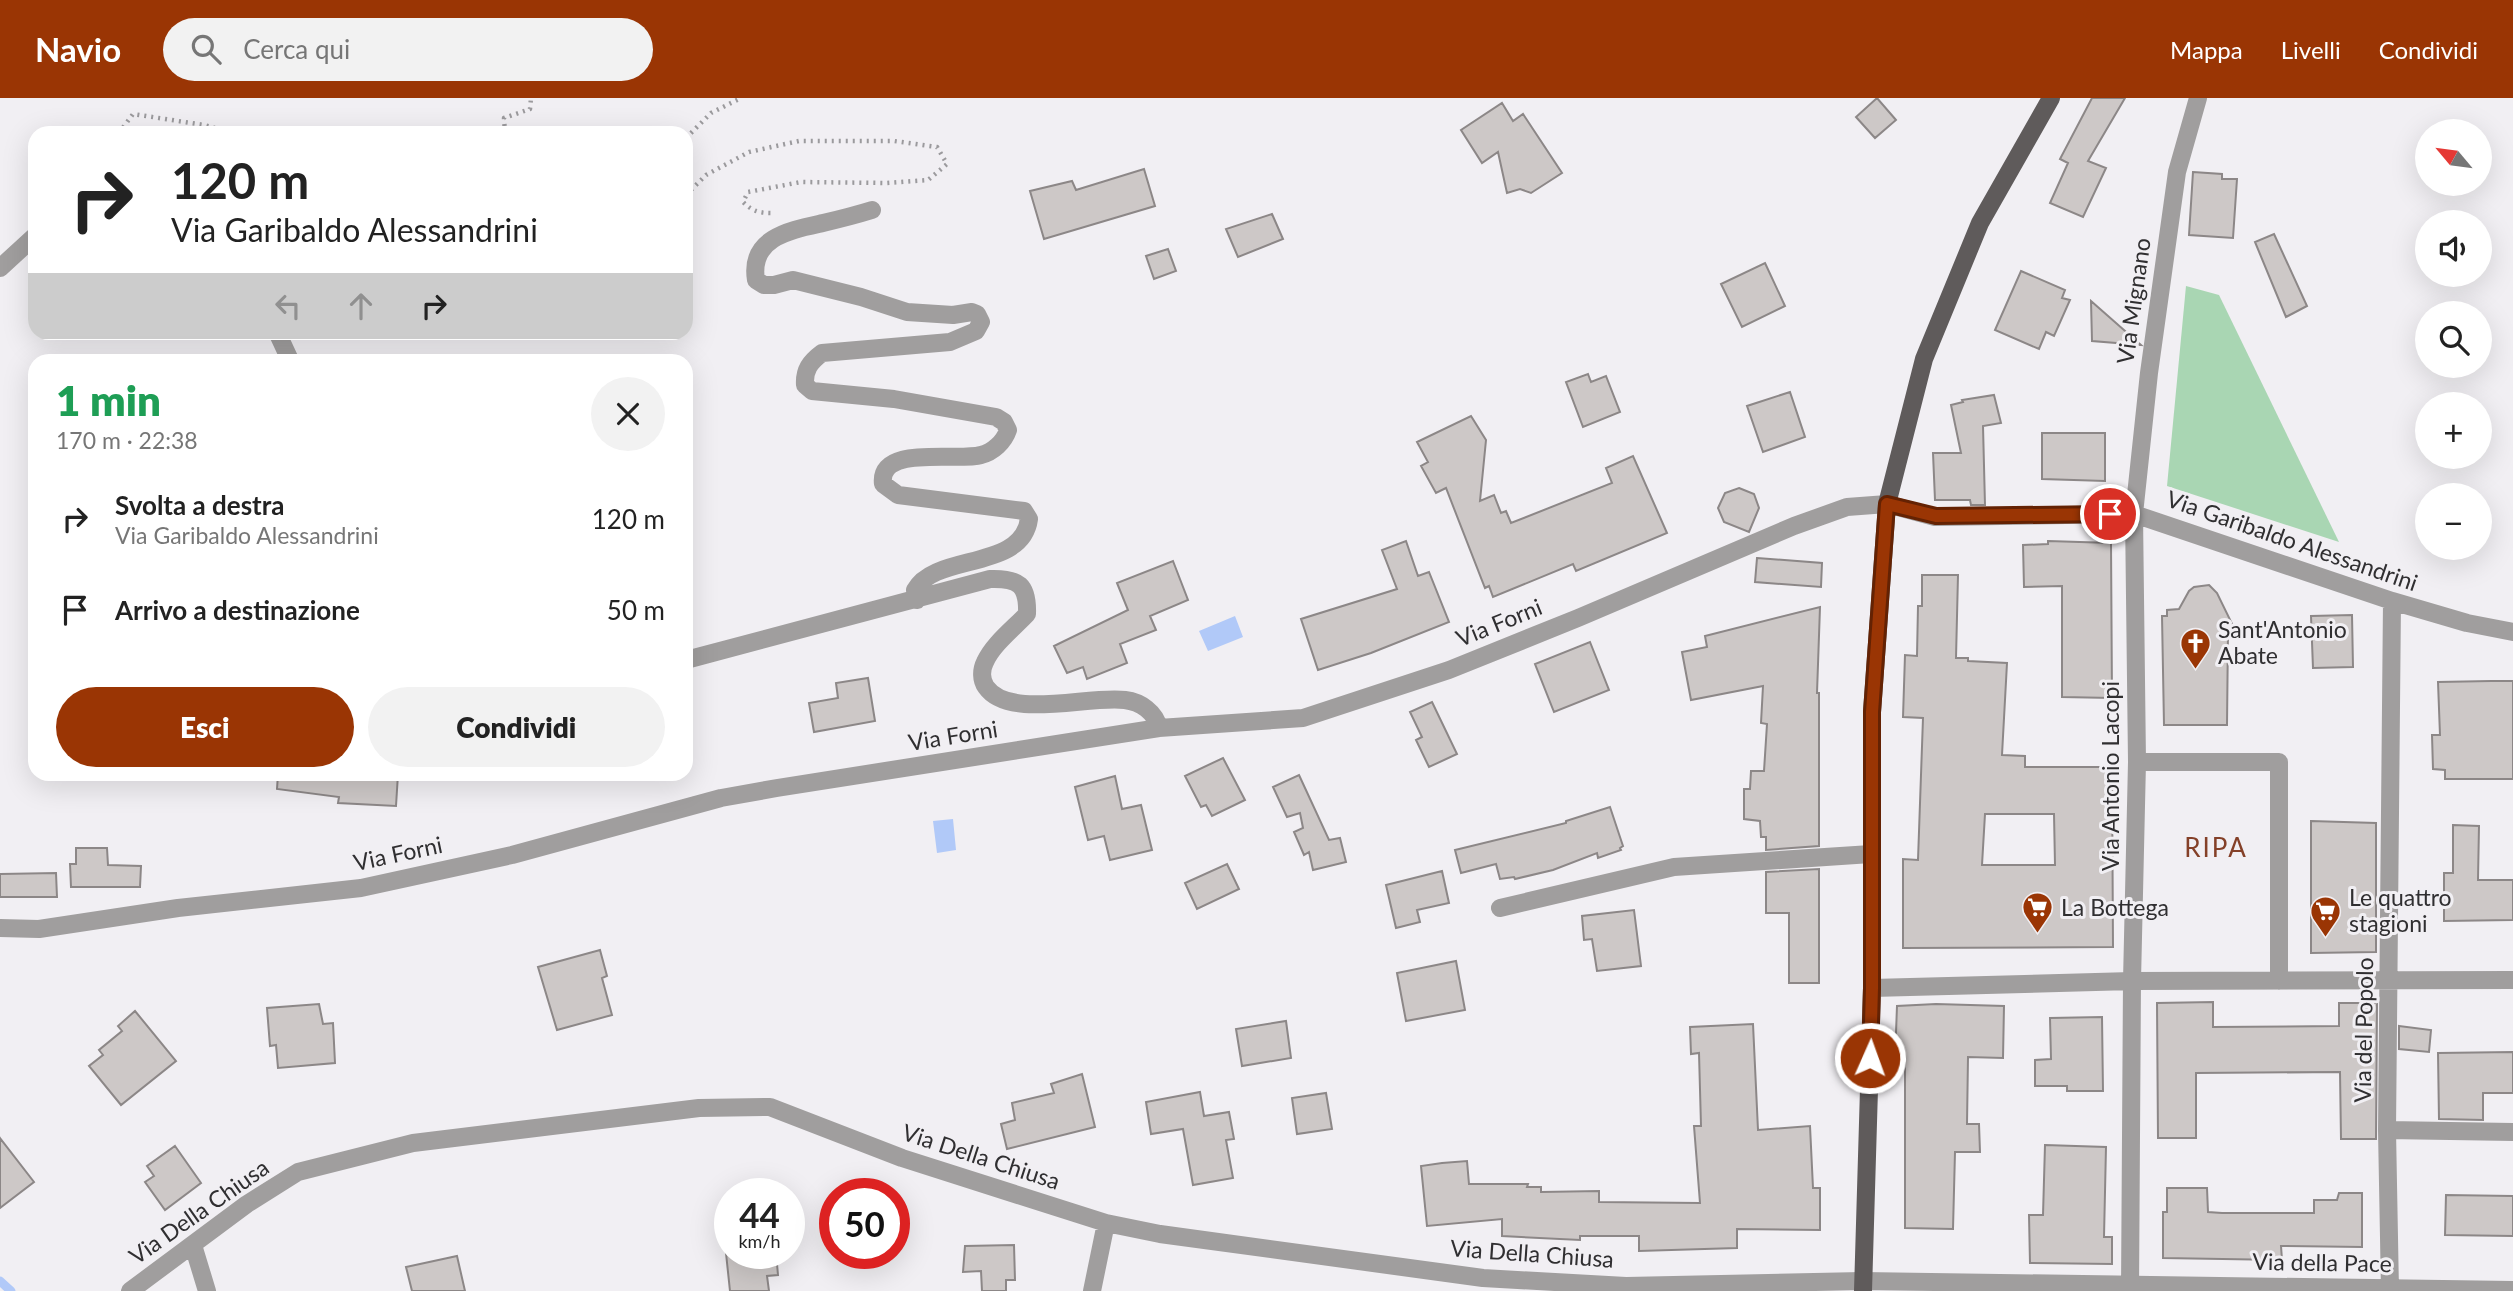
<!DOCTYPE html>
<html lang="it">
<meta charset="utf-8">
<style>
:root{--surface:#fff;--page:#f2f2f2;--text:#222;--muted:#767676;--accent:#9a3504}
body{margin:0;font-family:Lato,sans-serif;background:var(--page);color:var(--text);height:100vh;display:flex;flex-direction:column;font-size:26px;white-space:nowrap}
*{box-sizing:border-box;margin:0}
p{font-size:23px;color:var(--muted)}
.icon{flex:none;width:38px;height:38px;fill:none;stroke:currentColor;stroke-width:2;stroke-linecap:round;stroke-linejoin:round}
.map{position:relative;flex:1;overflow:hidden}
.panel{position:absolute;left:28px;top:256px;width:665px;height:427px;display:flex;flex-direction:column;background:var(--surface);border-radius:21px;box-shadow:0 7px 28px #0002}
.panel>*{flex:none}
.top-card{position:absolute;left:28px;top:28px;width:665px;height:214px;border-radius:21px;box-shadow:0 7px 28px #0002;background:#fff;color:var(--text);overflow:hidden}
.needle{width:46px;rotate:299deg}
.tools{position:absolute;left:2415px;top:21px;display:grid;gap:14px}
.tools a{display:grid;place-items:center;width:77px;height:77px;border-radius:50%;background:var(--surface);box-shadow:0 7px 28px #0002;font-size:35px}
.speed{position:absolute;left:714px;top:1080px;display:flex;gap:14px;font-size:35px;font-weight:700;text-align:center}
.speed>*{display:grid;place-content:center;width:91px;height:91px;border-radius:50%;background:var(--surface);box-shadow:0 7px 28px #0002;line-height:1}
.speed small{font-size:18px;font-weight:400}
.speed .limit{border:10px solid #d22;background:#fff;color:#111}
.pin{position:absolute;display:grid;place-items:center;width:60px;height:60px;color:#fff;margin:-30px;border:4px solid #fff;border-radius:50%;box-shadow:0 2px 7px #0007}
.me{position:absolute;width:77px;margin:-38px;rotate:2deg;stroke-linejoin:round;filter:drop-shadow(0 0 5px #0008)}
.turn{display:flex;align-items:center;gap:24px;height:147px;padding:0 28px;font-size:32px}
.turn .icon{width:91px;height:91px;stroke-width:2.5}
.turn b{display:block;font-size:49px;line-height:60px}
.lanes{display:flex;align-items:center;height:66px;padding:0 28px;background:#0003;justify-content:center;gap:35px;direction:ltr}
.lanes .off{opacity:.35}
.round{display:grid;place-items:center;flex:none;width:74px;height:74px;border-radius:37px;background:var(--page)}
.summary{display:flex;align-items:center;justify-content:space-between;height:119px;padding:0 28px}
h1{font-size:42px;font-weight:800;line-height:52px;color:#1e9e55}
.action{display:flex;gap:14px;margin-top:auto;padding:14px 28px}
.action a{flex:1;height:80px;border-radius:42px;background:var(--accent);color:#fff;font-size:28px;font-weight:800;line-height:80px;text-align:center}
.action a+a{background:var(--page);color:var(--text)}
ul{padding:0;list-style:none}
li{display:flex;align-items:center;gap:21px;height:91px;padding:0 28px}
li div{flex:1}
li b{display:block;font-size:26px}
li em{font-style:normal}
header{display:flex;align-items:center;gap:42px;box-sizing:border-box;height:98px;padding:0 35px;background:var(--accent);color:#fff}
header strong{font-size:33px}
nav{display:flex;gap:38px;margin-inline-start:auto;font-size:24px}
.search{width:490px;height:63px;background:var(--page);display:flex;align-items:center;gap:18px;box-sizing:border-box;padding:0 24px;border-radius:38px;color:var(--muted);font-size:26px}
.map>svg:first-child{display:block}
.green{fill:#a9d6b3}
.water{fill:#b1c9f8}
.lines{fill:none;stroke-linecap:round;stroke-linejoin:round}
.stream{stroke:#b1c9f8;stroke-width:9}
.building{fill:#cdc8c7;stroke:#8c8787;stroke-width:2;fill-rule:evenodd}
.path{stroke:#9b9a9d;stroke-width:4.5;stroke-dasharray:2 5;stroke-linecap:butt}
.minor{stroke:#a09e9e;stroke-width:18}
.major{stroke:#5f5b5b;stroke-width:18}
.route-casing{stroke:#642203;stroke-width:18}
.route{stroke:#9a3504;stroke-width:12}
.labels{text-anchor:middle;stroke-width:6;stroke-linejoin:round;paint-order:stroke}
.street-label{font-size:23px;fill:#302f31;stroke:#f1eff3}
.poi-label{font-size:23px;fill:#302f31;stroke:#f1eff3;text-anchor:start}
.quarter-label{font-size:26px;letter-spacing:2px;fill:#844028;stroke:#f1eff3}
</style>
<header>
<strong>Navio</strong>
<div class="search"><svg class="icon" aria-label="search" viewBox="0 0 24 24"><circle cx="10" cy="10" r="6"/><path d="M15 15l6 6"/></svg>Cerca qui</div>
<nav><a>Mappa</a><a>Livelli</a><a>Condividi</a></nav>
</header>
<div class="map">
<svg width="2513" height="1193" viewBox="0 0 2513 1193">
<rect width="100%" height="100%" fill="#f1eff3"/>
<!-- green -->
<path class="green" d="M 2186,188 L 2219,197 L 2339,444 L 2167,388 Z"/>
<!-- water -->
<path class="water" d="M 1235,518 L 1243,539 L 1208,553 L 1199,533 Z
M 953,721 L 956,752 L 937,755 L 933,723 Z"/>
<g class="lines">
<!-- stream -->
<path class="stream" d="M 0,1183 L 11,1193"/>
</g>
<!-- building -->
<path class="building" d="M 1877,0 L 1896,22 L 1875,40 L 1856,19 Z
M 2092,0 L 2125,0 L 2088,63 L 2106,70 L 2083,119 L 2050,105 L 2068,65 L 2060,61 Z
M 1502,5 L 1513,23 L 1523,16 L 1562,75 L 1531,95 L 1520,91 L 1507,95 L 1498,54 L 1482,65 L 1461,32 Z
M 1144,71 L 1155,108 L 1044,141 L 1030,93 L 1072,83 L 1076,92 Z
M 2193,74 L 2222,76 L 2222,81 L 2237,81 L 2233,140 L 2189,137 Z
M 1272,116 L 1283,141 L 1238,159 L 1226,131 Z
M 2274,136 L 2307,208 L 2286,219 L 2255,144 Z
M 1168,151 L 1176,173 L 1154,181 L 1146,158 Z
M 1765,165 L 1785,208 L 1742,229 L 1721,186 Z
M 2021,173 L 2065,192 L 2062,200 L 2070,202 L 2054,238 L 2046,234 L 2039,251 L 1995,232 Z
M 2091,203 L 2141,247 L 2092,243 Z
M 1588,276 L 1591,284 L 1606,278 L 1620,314 L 1583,329 L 1566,284 Z
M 1790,294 L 1805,339 L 1763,354 L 1747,308 Z
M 1994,297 L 2001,325 L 1983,328 L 1985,407 L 1971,407 L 1970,402 L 1935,402 L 1933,355 L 1961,355 L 1951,307 L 1963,304 L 1962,302 Z
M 1471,318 L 1486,342 L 1480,403 L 1494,397 L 1501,415 L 1506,413 L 1511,425 L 1612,385 L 1606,370 L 1633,358 L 1667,435 L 1576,473 L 1573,466 L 1493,499 L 1489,488 L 1485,490 L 1446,390 L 1436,395 L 1421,368 L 1428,364 L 1417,344 Z
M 2042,335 L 2105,335 L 2105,383 L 2042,381 Z
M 1739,390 L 1754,396 L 1759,410 L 1749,434 L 1724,424 L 1718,410 L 1725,395 Z
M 1406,443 L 1418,478 L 1429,474 L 1449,524 L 1371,555 L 1318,572 L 1301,521 L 1397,491 L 1382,452 Z
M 2048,443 L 2111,445 L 2112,600 L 2062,599 L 2062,488 L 2024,489 L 2023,447 L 2048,446 Z
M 1757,460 L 1822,465 L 1821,489 L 1755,484 Z
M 1173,463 L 1188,502 L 1150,518 L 1156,532 L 1120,546 L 1127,565 L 1087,581 L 1083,569 L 1067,575 L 1054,548 L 1128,512 L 1117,485 Z
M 1922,477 L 1958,477 L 1956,560 L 1968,560 L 1968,563 L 2007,565 L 2002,657 L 2025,658 L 2025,669 L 2112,669 L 2113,849 L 1903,850 L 1903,761 L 1918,762 L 1923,620 L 1903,619 L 1905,557 L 1917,558 L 1918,508 L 1922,508 ZM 1985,716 L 2054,716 L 2055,767 L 1982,767 Z
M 2209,487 L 2217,495 L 2236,534 L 2228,534 L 2227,627 L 2164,627 L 2162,518 L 2167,518 L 2167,512 L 2179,511 L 2189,493 L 2194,489 Z
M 1820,509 L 1817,595 L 1819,595 L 1819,748 L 1766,752 L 1766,739 L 1761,739 L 1760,723 L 1744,721 L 1744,691 L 1750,691 L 1751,673 L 1764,673 L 1767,626 L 1761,625 L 1763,588 L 1691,602 L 1682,554 L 1707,549 L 1705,538 Z
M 2352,517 L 2353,569 L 2313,570 L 2311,518 Z
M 1590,544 L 1609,592 L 1554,614 L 1535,566 Z
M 868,580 L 875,623 L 814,634 L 809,605 L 838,600 L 836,585 Z
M 2491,583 L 2513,583 L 2513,681 L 2445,681 L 2445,672 L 2433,671 L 2432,637 L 2440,637 L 2438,584 Z
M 1432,604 L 1457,656 L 1429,669 L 1416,642 L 1422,639 L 1410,614 Z
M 1223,660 L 1245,702 L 1212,718 L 1206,707 L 1201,709 L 1185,678 Z
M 278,676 L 398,676 L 396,708 L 338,705 L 339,699 L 277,691 Z
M 1299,677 L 1329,742 L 1340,740 L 1346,764 L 1313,772 L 1309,754 L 1304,757 L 1294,734 L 1303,730 L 1300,715 L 1287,719 L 1273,689 Z
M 1115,678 L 1122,711 L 1141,707 L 1152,752 L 1110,762 L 1104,738 L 1088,742 L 1075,689 Z
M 1610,709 L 1623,748 L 1620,750 L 1621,752 L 1598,760 L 1597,755 L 1553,772 L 1515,781 L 1514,779 L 1500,781 L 1496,766 L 1461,775 L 1455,752 L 1566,725 L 1566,723 Z
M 2311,723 L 2376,725 L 2376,854 L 2311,855 Z
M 2453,727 L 2479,728 L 2478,782 L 2513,782 L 2513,822 L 2444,823 L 2444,775 L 2453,775 Z
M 76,750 L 107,750 L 108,767 L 141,768 L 140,789 L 71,789 L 70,766 L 76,766 Z
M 1227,766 L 1239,791 L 1197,811 L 1185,785 Z
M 1819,771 L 1819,885 L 1789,885 L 1789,815 L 1766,815 L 1766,774 Z
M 1442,773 L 1449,805 L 1417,812 L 1420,824 L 1396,830 L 1386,787 Z
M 56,775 L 57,799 L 0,799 L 0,776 Z
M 1634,812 L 1641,868 L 1597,873 L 1592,841 L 1584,842 L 1582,818 Z
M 600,852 L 607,878 L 602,880 L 612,917 L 557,932 L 538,869 Z
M 1456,863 L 1465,912 L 1406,923 L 1397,875 Z
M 2213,904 L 2213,929 L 2339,928 L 2339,905 L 2377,905 L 2376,1041 L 2341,1041 L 2340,974 L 2196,975 L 2196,1040 L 2158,1040 L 2157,905 Z
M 319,906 L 323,926 L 333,925 L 335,965 L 278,970 L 276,947 L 270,948 L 267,910 Z
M 1936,906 L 2004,908 L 2003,960 L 1968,959 L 1967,1026 L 1979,1026 L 1980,1054 L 1955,1054 L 1953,1131 L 1905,1130 L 1905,965 L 1895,961 L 1897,908 Z
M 135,913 L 176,963 L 121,1007 L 89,968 L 103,957 L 99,952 L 122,933 L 118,928 Z
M 2102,919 L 2103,993 L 2067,993 L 2067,988 L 2035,988 L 2035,962 L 2051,961 L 2050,920 Z
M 1286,923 L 1291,960 L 1242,968 L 1236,931 Z
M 1753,926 L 1758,1032 L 1810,1028 L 1813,1090 L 1820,1090 L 1820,1132 L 1737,1131 L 1737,1150 L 1639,1153 L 1639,1138 L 1580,1138 L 1580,1142 L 1502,1138 L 1502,1121 L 1427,1128 L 1421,1068 L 1442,1065 L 1467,1063 L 1469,1086 L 1528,1086 L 1527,1089 L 1541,1089 L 1541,1094 L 1599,1093 L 1599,1104 L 1700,1105 L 1694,1028 L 1701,1028 L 1699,955 L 1691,956 L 1690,929 Z
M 2399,928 L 2431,932 L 2429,954 L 2399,951 Z
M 2513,954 L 2513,995 L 2483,995 L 2483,1022 L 2439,1021 L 2438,955 Z
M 1082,976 L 1095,1029 L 1007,1051 L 1001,1026 L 1015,1022 L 1012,1005 L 1054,995 L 1051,986 Z
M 1200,994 L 1204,1018 L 1229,1014 L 1234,1041 L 1226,1042 L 1233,1080 L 1193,1087 L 1183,1031 L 1151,1036 L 1146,1004 Z
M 1326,995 L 1332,1031 L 1297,1036 L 1292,1000 Z
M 0,1040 L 34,1084 L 0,1110 Z
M 2045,1047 L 2106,1049 L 2104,1139 L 2112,1139 L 2112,1166 L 2030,1165 L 2029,1117 L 2043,1117 Z
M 175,1048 L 201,1085 L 165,1112 L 145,1084 L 154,1078 L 147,1068 Z
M 2167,1090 L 2207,1090 L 2208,1114 L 2222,1115 L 2314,1115 L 2314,1102 L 2337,1102 L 2339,1095 L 2362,1095 L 2362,1149 L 2281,1148 L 2282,1162 L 2163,1160 L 2163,1114 L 2167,1114 Z
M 2446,1097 L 2513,1098 L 2513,1138 L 2445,1137 Z
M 1014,1147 L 1015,1182 L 1006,1182 L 1006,1193 L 982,1193 L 981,1173 L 963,1174 L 965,1148 Z
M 726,1155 L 776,1155 L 778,1177 L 767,1178 L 769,1193 L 730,1193 Z
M 457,1158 L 465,1193 L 412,1193 L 406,1169 Z"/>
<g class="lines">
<!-- path -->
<path class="path" d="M 119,35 L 133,16 L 204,27 L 233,35
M 505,35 L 504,20 L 530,11 L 531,0
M 686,40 L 711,15 L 741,0
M 686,97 L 706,77 L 749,54 L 799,43 L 894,43 L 937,49 L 947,66 L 928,82 L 886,85 L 801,84 L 748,94 L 743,104 C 752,113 759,115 771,115"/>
<!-- minor -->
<path class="minor" d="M 872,112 C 856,117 840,121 823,125 C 791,132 749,139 756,182 L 764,187 L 774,187 L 793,182 L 861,199 L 907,214 L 953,217 L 972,214 L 977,216 L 981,224 L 976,233 L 950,244 L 822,255 C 810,264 804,272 805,287 L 812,293 L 894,301 L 996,319 L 1004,324 L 1008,332 C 1004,344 993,354 981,357 C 957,364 878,346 883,386 L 898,397 L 1024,413 L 1029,421 C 1022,473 935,455 915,492 L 917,502
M 0,170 L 35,138
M 277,234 L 290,262
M 686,562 L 990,481 C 1019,480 1028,487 1027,516 C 1014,530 993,546 985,564 C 981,572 981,582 986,589 C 1009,622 1089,597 1125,602 C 1141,604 1155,614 1159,630
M 2137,664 L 2279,664 L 2279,883
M 1500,810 L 1674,769 L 1871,756
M 0,830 L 39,831 L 178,810 L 361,790 L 512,757 L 721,700 L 777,690 L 1159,630 L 1303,620 L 1449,572 L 1578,520 L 1794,428 L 1847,409 L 1887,406 L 1935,419 L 2134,416 L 2392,503 L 2467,525 L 2513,534
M 1872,890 L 2132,883 L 2513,882
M 2387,1032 L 2513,1034
M 193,1147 L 207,1193
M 130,1193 L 247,1106 L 298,1074 L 413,1045 L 699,1010 L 770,1009 L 902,1060 L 1106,1125 L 1160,1136 L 1483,1180 L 1626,1188 L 1862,1183 L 2513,1192
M 1092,1193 L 1106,1125
M 2130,1193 L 2132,883 L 2137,664 L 2134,416 L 2149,275 L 2177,74 L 2198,0
M 2390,1193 L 2387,1032 L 2392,503"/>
<!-- major -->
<path class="major" d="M 1863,1193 L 1872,890 L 1872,614 L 1887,406 L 1924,261 L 1980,125 L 2051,0"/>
</g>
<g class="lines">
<defs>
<path id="route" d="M 1870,960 L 1872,890 L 1872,614 L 1887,406 L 1936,418 L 2110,416"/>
</defs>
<!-- route casing -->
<use href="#route" class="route-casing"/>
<!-- route -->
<use href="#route" class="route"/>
</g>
<!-- icons -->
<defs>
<symbol id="church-pin" viewBox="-11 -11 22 30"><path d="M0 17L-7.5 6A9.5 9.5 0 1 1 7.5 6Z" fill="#9a3504" stroke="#f1eff3"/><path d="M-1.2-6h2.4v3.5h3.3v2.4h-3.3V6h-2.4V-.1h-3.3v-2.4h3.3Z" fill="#fff"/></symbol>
<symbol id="supermarket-pin" viewBox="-11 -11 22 30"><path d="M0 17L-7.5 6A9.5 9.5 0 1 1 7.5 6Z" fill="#9a3504" stroke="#f1eff3"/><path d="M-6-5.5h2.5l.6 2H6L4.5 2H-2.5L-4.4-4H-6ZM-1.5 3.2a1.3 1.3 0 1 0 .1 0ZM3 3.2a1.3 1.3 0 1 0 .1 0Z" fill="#fff"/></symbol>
</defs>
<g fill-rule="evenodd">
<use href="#church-pin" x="2178" y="528" width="35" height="47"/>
<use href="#supermarket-pin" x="2020" y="792" width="35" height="47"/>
<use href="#supermarket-pin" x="2308" y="796" width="35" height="47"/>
</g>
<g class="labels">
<!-- street labels -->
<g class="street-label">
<text transform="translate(2134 203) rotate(-82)" y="8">Via Mignano</text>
<text transform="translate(2292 443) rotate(19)" y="8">Via Garibaldo Alessandrini</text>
<text transform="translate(1499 525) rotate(-22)" y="8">Via Forni</text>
<text transform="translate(953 638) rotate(-9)" y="8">Via Forni</text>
<text transform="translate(2111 678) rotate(-90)" y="8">Via Antonio Lacopi</text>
<text transform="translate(398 756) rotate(-12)" y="8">Via Forni</text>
<text transform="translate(2364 932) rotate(-89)" y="8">Via del Popolo</text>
<text transform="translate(981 1059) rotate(18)" y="8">Via Della Chiusa</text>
<text transform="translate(199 1114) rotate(-35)" y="8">Via Della Chiusa</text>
<text transform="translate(1532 1156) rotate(4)" y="8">Via Della Chiusa</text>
<text transform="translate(2322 1165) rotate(1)" y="8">Via della Pace</text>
</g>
<!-- poi labels -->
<g class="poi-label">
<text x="2218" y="540">Sant'Antonio<tspan x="2218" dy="26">Abate</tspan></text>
<text x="2349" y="808">Le quattro<tspan x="2349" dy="26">stagioni</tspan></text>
<text x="2061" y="818">La Bottega</text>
</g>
<!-- quarter labels -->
<g class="quarter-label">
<text x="2216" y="759">RIPA</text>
</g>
</g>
</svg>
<div class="tools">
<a><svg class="needle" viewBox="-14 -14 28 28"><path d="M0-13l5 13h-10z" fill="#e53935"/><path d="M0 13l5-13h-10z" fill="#767676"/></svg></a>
<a><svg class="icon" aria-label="sound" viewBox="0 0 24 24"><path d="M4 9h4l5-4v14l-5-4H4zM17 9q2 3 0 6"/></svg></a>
<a><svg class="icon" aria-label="search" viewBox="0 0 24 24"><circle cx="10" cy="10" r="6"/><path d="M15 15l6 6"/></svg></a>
<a>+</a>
<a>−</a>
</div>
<div class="speed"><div>44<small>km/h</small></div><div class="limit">50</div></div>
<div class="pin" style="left:2110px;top:416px;background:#d93025"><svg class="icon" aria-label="arrive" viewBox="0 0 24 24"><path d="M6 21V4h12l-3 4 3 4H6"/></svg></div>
<svg class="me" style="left:1870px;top:960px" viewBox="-20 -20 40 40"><circle r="17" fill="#9a3504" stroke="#fff" stroke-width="3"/><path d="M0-11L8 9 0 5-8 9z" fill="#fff"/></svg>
<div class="top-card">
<div class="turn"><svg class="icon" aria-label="right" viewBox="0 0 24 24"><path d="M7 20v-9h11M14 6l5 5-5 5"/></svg><div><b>120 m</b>Via Garibaldo Alessandrini</div></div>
<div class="lanes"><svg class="icon off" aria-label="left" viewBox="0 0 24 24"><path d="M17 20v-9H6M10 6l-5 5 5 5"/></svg><svg class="icon off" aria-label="ahead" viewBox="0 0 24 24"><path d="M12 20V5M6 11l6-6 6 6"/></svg><svg class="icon" aria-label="right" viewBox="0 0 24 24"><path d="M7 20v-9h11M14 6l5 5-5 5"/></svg></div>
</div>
<section class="panel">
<div class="summary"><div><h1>1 min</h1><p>170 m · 22:38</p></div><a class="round"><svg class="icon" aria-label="close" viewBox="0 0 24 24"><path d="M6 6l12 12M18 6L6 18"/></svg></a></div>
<ul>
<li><svg class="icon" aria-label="right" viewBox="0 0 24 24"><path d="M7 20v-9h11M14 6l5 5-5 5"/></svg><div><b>Svolta a destra</b><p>Via Garibaldo Alessandrini</p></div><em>120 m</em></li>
<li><svg class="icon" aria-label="arrive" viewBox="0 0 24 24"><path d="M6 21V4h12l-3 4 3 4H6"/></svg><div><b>Arrivo a destinazione</b></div><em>50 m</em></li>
</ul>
<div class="action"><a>Esci</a><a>Condividi</a></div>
</section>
</div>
